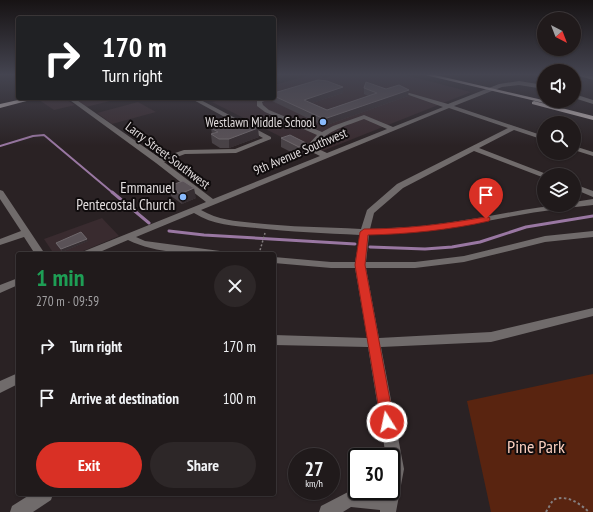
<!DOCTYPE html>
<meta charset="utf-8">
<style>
:root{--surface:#201a1b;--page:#2d2728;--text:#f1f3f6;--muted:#a2a1a3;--line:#3d383a;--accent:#d93025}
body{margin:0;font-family:"PT Sans Narrow",sans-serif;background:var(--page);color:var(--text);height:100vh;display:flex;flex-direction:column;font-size:15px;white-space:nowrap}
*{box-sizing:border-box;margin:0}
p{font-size:13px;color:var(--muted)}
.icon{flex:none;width:22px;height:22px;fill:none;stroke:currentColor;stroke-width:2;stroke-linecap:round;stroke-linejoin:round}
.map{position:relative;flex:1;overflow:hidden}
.side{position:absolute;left:16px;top:252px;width:260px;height:244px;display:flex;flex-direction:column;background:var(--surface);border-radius:4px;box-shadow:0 1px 3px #0004,0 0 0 1px var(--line)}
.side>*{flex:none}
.guide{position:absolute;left:16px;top:16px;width:260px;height:84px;border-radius:4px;box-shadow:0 1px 3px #0004,0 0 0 1px var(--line);background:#202124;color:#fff;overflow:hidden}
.needle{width:26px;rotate:138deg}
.controls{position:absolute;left:537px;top:12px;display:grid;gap:8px}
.controls a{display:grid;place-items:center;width:44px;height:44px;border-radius:50%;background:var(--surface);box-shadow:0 1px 3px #0004,0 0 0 1px var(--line);font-size:20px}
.speed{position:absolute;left:288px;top:448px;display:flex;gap:8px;font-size:20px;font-weight:700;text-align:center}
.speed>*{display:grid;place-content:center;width:52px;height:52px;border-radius:50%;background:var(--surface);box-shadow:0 1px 3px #0004,0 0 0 1px var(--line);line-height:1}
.speed small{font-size:10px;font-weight:400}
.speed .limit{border:2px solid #111;border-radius:6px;background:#fff;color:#111}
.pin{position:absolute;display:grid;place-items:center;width:34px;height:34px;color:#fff;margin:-41px -17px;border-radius:50% 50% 50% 0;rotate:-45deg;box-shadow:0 0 4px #0007}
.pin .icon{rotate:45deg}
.me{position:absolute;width:44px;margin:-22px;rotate:350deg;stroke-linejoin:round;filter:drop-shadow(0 0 3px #0008)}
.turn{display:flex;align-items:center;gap:14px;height:84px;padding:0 20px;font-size:18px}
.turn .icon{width:52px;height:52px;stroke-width:2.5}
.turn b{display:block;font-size:28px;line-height:34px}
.round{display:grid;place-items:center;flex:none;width:42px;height:42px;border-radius:21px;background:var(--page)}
.head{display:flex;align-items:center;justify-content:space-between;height:68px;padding:0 20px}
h1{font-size:24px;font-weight:600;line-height:30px;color:#1e9e55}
.primary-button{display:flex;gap:8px;margin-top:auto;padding:8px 20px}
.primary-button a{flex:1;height:46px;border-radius:24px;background:var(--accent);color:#fff;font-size:16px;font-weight:600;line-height:46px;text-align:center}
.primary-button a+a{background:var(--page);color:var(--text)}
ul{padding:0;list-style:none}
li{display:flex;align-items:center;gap:12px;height:52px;padding:0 20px}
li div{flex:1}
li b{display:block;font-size:15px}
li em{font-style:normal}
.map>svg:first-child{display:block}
.built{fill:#392b2f}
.green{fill:#592410}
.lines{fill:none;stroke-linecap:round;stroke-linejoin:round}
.stream-far1{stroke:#9977a2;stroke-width:2}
.stream{stroke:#9977a2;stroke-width:3}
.path-far1{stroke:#857f80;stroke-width:1.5;stroke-dasharray:2 2;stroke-linecap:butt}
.path{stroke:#857f80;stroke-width:2;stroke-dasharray:2.5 2.5;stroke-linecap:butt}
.minor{fill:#706b6b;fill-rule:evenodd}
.major{fill:#bcb2b2;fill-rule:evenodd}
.wall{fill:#494246}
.shaded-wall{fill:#362e32}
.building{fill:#5a5257;stroke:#6f686c}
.route{fill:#d93025;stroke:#8d1f18}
.poi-dot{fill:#89bafc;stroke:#100c0d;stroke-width:1.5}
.labels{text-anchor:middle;stroke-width:4;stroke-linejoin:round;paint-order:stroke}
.far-poi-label{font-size:13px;fill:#e1dcdd;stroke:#100c0d;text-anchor:end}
.far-street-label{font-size:13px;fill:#e1dcdd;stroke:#100c0d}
.poi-label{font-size:15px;fill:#e1dcdd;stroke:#100c0d;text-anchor:end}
.near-park-label{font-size:18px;fill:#f9cdbd;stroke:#100c0d}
</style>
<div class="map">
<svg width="593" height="512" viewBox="0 0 593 512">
<rect width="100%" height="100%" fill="#2a2224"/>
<!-- built -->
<path class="built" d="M 314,74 L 325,78 L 338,74 L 402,74 L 471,92 L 315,154 L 212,102 L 228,98 L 274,98 L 274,85 Z
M 48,98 L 64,98 L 75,105 L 54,110 L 39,100 Z
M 75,98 L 122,98 L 86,107 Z
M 138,102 L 156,112 L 112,124 L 97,113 Z
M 102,218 L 119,236 L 76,254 L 54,254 L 44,239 Z"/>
<!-- green -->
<path class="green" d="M 593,374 L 593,512 L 491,512 L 467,401 Z"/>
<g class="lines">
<!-- stream-far1 -->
<path class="stream-far1" d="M 0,146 L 33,136 L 44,135 L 113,193"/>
<!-- stream -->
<path class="stream" d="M 112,192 L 149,223
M 169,231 L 204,235 L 355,244
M 370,247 L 425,249 L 452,247 L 480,242 L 526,227 L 593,216"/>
<!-- path-far1 -->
<path class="path-far1" d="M 259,254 L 265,233"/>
<!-- path -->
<path class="path" d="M 546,512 L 553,500 C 567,494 579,503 589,512"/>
<!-- minor -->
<path class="minor" d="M 576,74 L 593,76 L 593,80 L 576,75 Z
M 519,81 L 544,85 L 544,89 L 519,85 L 502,87 L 454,106 L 544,136 L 544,140 L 514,130 L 479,148 L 549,175 L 542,177 L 474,151 L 403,188 L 374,213 L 370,229 C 404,228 438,225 471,219 C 506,214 539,205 574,205 L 574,202 L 593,199 L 593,205 C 567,208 540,211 514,216 C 466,225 419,233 369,235 L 366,262 L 415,262 L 464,256 L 545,236 L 593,231 L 593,237 L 545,242 L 464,262 L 415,268 L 366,268 L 379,338 L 491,332 L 593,308 L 593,316 L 491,342 L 381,347 L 404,469 L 396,512 L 380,512 L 380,510 L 351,507 L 343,512 L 319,512 L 321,506 L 350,491 L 383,494 L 384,491 L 391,491 L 391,457 L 386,457 L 368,347 L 274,345 L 274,335 L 367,338 L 355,268 L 331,268 L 274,263 L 274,257 L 331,262 L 355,262 L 360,235 C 325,233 290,232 256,228 C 234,226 213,225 194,213 L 136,237 L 145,241 L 220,251 L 225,254 C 194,254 156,254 128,240 L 95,254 L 81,254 L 82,252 L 206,202 L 156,163 L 67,98 L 74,98 L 160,158 L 184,150 L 235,149 L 263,138 L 190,98 L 197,98 L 271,137 L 271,139 L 236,153 L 185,154 L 164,162 L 213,199 L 320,156 L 310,151 L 308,145 L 317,135 L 265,112 L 257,106 L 257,100 L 272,98 L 262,102 L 263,105 L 269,110 L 322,132 L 333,126 L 364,115 L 393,127 L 443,107 L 406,94 L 406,92 L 448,104 L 499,84 ZM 449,108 L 508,128 L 397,184 L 367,210 L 361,229 C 325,227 290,227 254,223 C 235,221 218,220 201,210 ZM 364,119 L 387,129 L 327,153 L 316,148 L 316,145 C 328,130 346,126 364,119 Z
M 574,94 L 593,100 L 593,104 L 574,98 Z
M 574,146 L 593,152 L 593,156 L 574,150 Z
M 574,184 L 593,191 L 593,197 L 574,189 Z
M 0,190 L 3,191 L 45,254 L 35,254 L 24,237 L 0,245 L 0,239 L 21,231 L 0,199 Z
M 18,278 L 18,285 L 0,293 L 0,285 Z
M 18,373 L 18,384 L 0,393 L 0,381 Z
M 31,494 L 53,494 L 51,500 L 33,512 L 10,512 L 12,506 Z"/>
<!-- major -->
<path class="major" d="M 421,74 L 431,74 L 547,101 L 544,103 Z
M 27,98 L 38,98 L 0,108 L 0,104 Z
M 534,101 L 593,116 L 593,120 L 532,104 L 532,102 Z"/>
</g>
<!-- wall -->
<path class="wall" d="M 343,87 L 343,93 L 312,103 L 327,110 L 368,96 L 364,94 L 364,88 L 408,96 L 324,126 L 270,100 L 270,98 L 274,98 L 274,93 Z
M 211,128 L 259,137 L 229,148 L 220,148 L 212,143 L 211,134 L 212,134 Z
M 281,138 L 308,144 L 308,153 L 299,156 L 281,147 Z
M 169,186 L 196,198 L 182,204 L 171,196 Z
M 88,241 L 62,252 L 57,245 L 56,243 Z"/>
<!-- shaded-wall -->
<path class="shaded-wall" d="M 343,87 L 343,93 L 303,106 L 304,100 Z
M 409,90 L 408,96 L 324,126 L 324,119 Z
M 258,128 L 259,137 L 229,148 L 229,139 Z
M 308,144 L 308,153 L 299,156 L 299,147 Z
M 194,188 L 196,198 L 182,204 L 180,194 Z
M 87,239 L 88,241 L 62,252 L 61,249 Z"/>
<!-- building -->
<path class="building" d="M 318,80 L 327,81 L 343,87 L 304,100 L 327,110 L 377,93 L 364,88 L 366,82 L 386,89 L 399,85 L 409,90 L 324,119 L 274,96 L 274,93 Z
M 241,120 L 258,128 L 229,139 L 219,139 L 211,134 L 218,132 L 211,128 Z
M 290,135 L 308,144 L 299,147 L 281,138 Z
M 183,181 L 194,188 L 180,194 L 169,186 Z
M 81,232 L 87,239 L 61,249 L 56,243 Z"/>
<!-- sky -->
<linearGradient id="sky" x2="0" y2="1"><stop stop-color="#171314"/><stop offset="0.51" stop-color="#444450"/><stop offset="1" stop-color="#444450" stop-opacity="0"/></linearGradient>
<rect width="593" height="146" fill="url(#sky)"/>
<!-- route -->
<path class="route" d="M 486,217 L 489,217 L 490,219 L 489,221 C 450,230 409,234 368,235 L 365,265 L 394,422 L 392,426 L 387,427 L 383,426 L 381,422 L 355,265 L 360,232 L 364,229 C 406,229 445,224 486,217 Z"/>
<!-- markers -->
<g class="poi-dot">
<circle cx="323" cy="122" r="4"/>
<circle cx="183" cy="197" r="4"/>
</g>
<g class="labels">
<!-- far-poi labels -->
<g class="far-poi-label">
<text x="315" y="127">Westlawn Middle School</text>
</g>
<!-- far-street labels -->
<g class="far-street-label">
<text transform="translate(300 151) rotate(-23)" y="5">9th Avenue Southwest</text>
<text transform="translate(168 155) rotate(37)" y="5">Larry Street Southwest</text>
</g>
<!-- poi labels -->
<g class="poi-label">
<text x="175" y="193">Emmanuel<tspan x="175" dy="17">Pentecostal Church</tspan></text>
</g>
<!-- near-park labels -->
<g class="near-park-label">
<text x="536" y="453">Pine Park</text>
</g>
</g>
</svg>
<div class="controls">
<a><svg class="needle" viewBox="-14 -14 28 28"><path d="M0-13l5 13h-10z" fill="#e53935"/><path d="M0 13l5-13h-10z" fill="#a2a1a3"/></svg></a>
<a><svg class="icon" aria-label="sound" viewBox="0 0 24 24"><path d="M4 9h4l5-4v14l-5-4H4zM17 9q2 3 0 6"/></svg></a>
<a><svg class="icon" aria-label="search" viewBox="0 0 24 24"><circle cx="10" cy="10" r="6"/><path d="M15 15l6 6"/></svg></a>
<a><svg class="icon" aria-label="layers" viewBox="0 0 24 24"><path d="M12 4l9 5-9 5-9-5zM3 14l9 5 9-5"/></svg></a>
</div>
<div class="speed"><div>27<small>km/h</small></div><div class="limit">30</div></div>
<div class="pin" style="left:486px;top:219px;background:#d93025"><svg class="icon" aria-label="arrive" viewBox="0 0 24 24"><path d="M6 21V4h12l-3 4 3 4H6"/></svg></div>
<svg class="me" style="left:387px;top:422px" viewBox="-20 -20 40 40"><circle r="17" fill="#d93025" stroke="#fff" stroke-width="3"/><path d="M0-11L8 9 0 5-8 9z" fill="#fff"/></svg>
<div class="guide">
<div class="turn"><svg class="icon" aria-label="right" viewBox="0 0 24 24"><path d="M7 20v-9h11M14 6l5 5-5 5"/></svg><div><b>170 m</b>Turn right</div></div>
</div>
<section class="side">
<div class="head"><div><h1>1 min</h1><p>270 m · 09:59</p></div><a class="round"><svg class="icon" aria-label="close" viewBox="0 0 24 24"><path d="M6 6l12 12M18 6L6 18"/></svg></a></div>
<ul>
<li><svg class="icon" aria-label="right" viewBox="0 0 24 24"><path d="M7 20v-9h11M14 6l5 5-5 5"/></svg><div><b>Turn right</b></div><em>170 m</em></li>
<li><svg class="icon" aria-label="arrive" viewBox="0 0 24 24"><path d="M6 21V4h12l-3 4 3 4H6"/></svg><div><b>Arrive at destination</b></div><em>100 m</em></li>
</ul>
<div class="primary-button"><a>Exit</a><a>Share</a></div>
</section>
</div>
